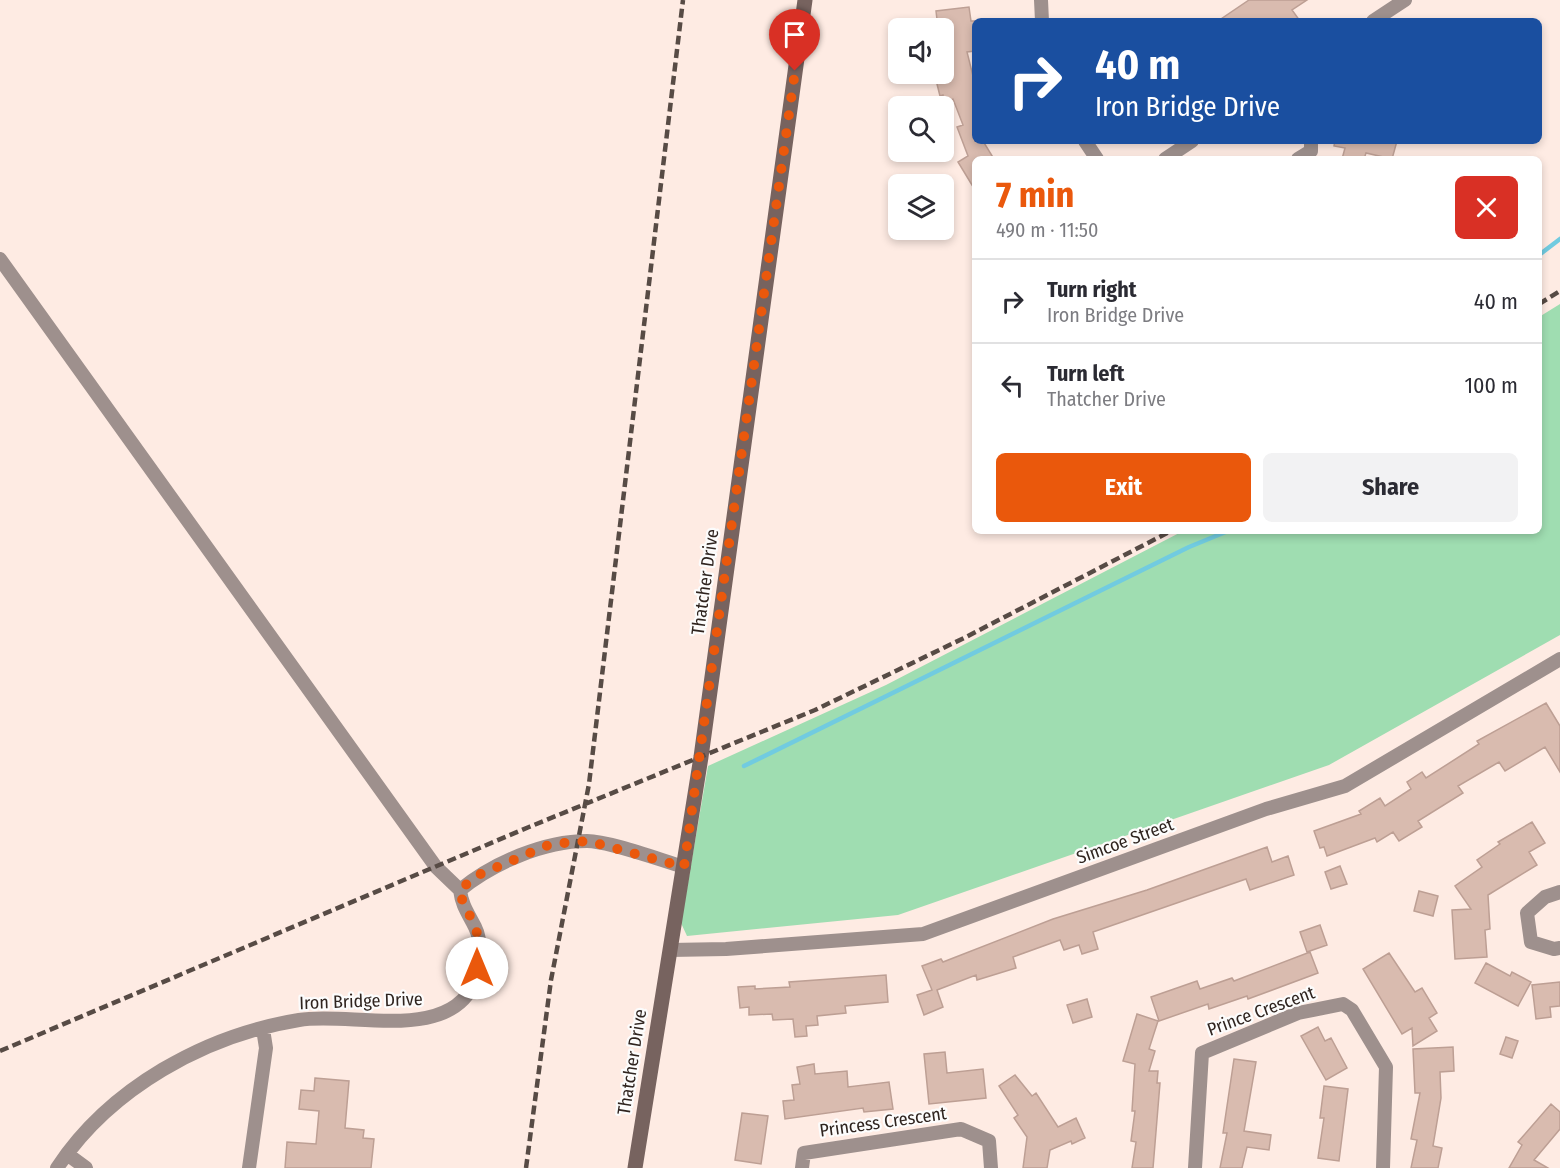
<!DOCTYPE html>
<meta charset="utf-8">
<style>
:root{--surface:#fff;--page:#f2f2f3;--text:#2b2b33;--muted:#7c7c81;--line:#e1e1e2;--accent:#ea580c}
body{margin:0;font-family:"Fira Sans Condensed",sans-serif;background:var(--page);color:var(--text);height:100vh;display:flex;flex-direction:column;font-size:22px;white-space:nowrap}
*{box-sizing:border-box;margin:0}
p{font-size:20px;color:var(--muted)}
.icon{flex:none;width:33px;height:33px;fill:none;stroke:currentColor;stroke-width:2;stroke-linecap:round;stroke-linejoin:round}
.map{position:relative;flex:1;overflow:hidden}
.sheet{position:absolute;left:972px;top:156px;width:570px;height:378px;display:flex;flex-direction:column;background:var(--surface);border-radius:9px;box-shadow:0 3px 9px #0003}
.sheet>*{flex:none}
.top-card{position:absolute;left:972px;top:18px;width:570px;height:126px;border-radius:9px;box-shadow:0 3px 9px #0003;background:#1a4fa0;color:#fff;overflow:hidden}
.controls{position:absolute;left:888px;top:18px;display:grid;gap:12px}
.controls a{display:grid;place-items:center;width:66px;height:66px;border-radius:9px;background:var(--surface);box-shadow:0 3px 9px #0003;font-size:30px}
.pin{position:absolute;display:grid;place-items:center;width:51px;height:51px;color:#fff;margin:-62px -26px;border-radius:50% 50% 50% 0;rotate:-45deg;box-shadow:0 0 6px #0007}
.pin .icon{rotate:45deg}
.me{position:absolute;width:66px;margin:-33px;rotate:0deg;stroke-linejoin:round;filter:drop-shadow(0 0 4px #0008)}
.turn{display:flex;align-items:center;gap:21px;height:126px;padding:0 24px;font-size:27px}
.turn .icon{width:78px;height:78px;stroke-width:2.5}
.turn b{display:block;font-size:42px;line-height:51px}
.round{display:grid;place-items:center;flex:none;width:63px;height:63px;border-radius:9px;background:var(--page)}
.overview{display:flex;align-items:center;justify-content:space-between;height:102px;padding:0 24px}
h1{font-size:36px;font-weight:700;line-height:45px;color:var(--accent)}
.button{display:flex;gap:12px;margin-top:auto;padding:12px 24px}
.button a{flex:1;height:69px;border-radius:9px;background:var(--accent);color:#fff;font-size:24px;font-weight:700;line-height:69px;text-align:center}
.button a+a{background:var(--page);color:var(--text)}
ul{padding:0;list-style:none}
li{display:flex;align-items:center;gap:18px;height:84px;padding:0 24px;border-top:2px solid var(--line)}
li div{flex:1}
li b{display:block;font-size:22px}
li em{font-style:normal}
.map>svg:first-child{display:block}
.green{fill:#9fddb1}
.lines{fill:none;stroke-linecap:round;stroke-linejoin:round}
.stream{stroke:#71cbe0;stroke-width:4.5}
.building{fill:#d9bbaf;stroke:#bd9f94;stroke-width:1.5}
.street{stroke:#9e908d;stroke-width:14}
.secondary{stroke:#77635f;stroke-width:15}
.rail{stroke:#574b45;stroke-width:4.5;stroke-dasharray:9 4.5;stroke-linecap:butt}
.route{stroke:#ea580c;stroke-width:10;stroke-dasharray:0 18}
.labels{text-anchor:middle;stroke-width:4.5;stroke-linejoin:round;paint-order:stroke}
.street-label{font-size:18px;fill:#2f241f;stroke:#fcfcfc}
</style>
<div class="map">
<svg width="1560" height="1168" viewBox="0 0 1560 1168">
<rect width="100%" height="100%" fill="#feebe3"/>
<!-- green -->
<path class="green" d="M 1560,304 L 1560,635 L 1329,765 L 898,915 L 687,936 L 681,923 L 708,766 L 886,685 L 1183,531 L 1539,531 L 1539,317 Z"/>
<g class="lines">
<!-- stream -->
<path class="stream" d="M 1539,255 L 1560,239
M 744,766 L 1189,547 L 1228,531"/>
</g>
<!-- building -->
<path class="building" d="M 1249,0 L 1307,0 L 1292,10 L 1300,21 L 1218,21 Z
M 969,7 L 971,21 L 975,21 L 975,51 L 967,52 L 973,76 L 975,76 L 975,141 L 983,141 L 994,159 L 975,159 L 975,190 L 958,162 L 968,156 L 957,127 L 963,125 L 953,99 L 944,101 L 943,95 L 940,96 L 935,76 L 944,74 L 944,28 L 938,28 L 936,11 Z
M 1335,141 L 1397,141 L 1392,159 L 1366,153 L 1364,159 L 1342,159 L 1345,148 L 1334,146 Z
M 1546,703 L 1560,726 L 1560,772 L 1545,747 L 1505,771 L 1499,762 L 1458,786 L 1463,793 L 1418,821 L 1422,827 L 1399,841 L 1393,832 L 1377,842 L 1375,838 L 1327,856 L 1324,847 L 1320,848 L 1314,831 L 1361,814 L 1359,811 L 1380,798 L 1385,806 L 1411,789 L 1407,782 L 1422,772 L 1426,778 L 1479,744 L 1477,741 Z
M 1532,822 L 1545,843 L 1529,852 L 1537,865 L 1488,895 L 1490,929 L 1485,930 L 1487,957 L 1455,959 L 1452,910 L 1471,909 L 1455,886 L 1482,867 L 1477,860 L 1500,844 L 1498,842 Z
M 1267,847 L 1272,862 L 1288,856 L 1294,875 L 1250,890 L 1246,879 L 1093,932 L 1098,949 L 1082,954 L 1079,945 L 1064,950 L 1060,940 L 1013,957 L 1016,968 L 977,980 L 976,975 L 937,990 L 943,1007 L 924,1015 L 917,995 L 932,990 L 922,966 L 941,959 L 943,962 L 1053,919 L 1147,890 Z
M 1340,866 L 1347,884 L 1331,889 L 1325,872 Z
M 1419,891 L 1438,896 L 1433,916 L 1414,911 Z
M 1320,925 L 1327,945 L 1307,952 L 1300,932 Z
M 1310,952 L 1318,973 L 1248,999 L 1247,996 L 1209,1009 L 1208,1004 L 1159,1021 L 1151,997 L 1197,981 L 1200,989 L 1232,978 L 1234,981 Z
M 1389,953 L 1415,992 L 1422,988 L 1437,1013 L 1429,1018 L 1437,1031 L 1413,1046 L 1412,1028 L 1402,1034 L 1363,969 Z
M 1486,963 L 1510,976 L 1512,972 L 1531,982 L 1518,1006 L 1475,983 Z
M 886,975 L 888,1002 L 845,1006 L 846,1013 L 817,1016 L 818,1025 L 806,1026 L 807,1036 L 795,1037 L 793,1019 L 773,1020 L 772,1014 L 749,1015 L 749,1007 L 740,1008 L 738,987 L 755,986 L 755,989 L 790,987 L 789,982 Z
M 1560,982 L 1560,1006 L 1550,1007 L 1551,1017 L 1536,1019 L 1532,985 Z
M 1087,999 L 1092,1017 L 1073,1023 L 1067,1005 Z
M 1137,1014 L 1158,1021 L 1149,1049 L 1155,1051 L 1149,1071 L 1158,1071 L 1157,1083 L 1160,1083 L 1153,1168 L 1132,1168 L 1136,1142 L 1131,1141 L 1135,1111 L 1132,1111 L 1135,1064 L 1123,1061 Z
M 1318,1027 L 1325,1041 L 1331,1038 L 1347,1068 L 1326,1080 L 1301,1036 Z
M 1506,1037 L 1518,1041 L 1512,1058 L 1500,1054 Z
M 1453,1047 L 1454,1071 L 1440,1072 L 1441,1098 L 1433,1146 L 1442,1148 L 1438,1168 L 1411,1168 L 1417,1140 L 1411,1139 L 1420,1093 L 1415,1093 L 1413,1049 Z
M 945,1052 L 947,1073 L 983,1069 L 986,1098 L 929,1104 L 924,1054 Z
M 1234,1059 L 1256,1062 L 1244,1131 L 1271,1135 L 1269,1150 L 1247,1147 L 1242,1168 L 1220,1168 L 1227,1133 L 1223,1133 Z
M 814,1064 L 815,1074 L 847,1071 L 848,1087 L 889,1082 L 893,1109 L 864,1112 L 863,1108 L 785,1119 L 783,1101 L 794,1100 L 792,1085 L 800,1084 L 797,1067 Z
M 1015,1075 L 1032,1096 L 1036,1093 L 1058,1127 L 1076,1118 L 1085,1138 L 1072,1144 L 1071,1141 L 1050,1150 L 1047,1168 L 1023,1168 L 1027,1137 L 1014,1118 L 1018,1115 L 999,1086 Z
M 315,1078 L 349,1081 L 345,1128 L 364,1130 L 363,1138 L 374,1139 L 371,1168 L 285,1168 L 287,1142 L 316,1144 L 319,1111 L 299,1109 L 301,1090 L 314,1091 Z
M 1324,1086 L 1348,1089 L 1339,1161 L 1318,1158 L 1324,1118 L 1320,1118 Z
M 1551,1104 L 1560,1112 L 1560,1129 L 1534,1160 L 1548,1168 L 1509,1168 L 1522,1145 L 1518,1142 Z
M 742,1113 L 768,1116 L 761,1164 L 735,1160 Z"/>
<g class="lines">
<!-- street -->
<path class="street" d="M 1041,0 L 1042,21
M 1373,21 L 1405,0
M 1085,141 L 1097,159
M 1165,159 L 1192,141
M 1298,159 L 1311,151 L 1311,141
M 0,259 L 436,867 L 460,890
M 1560,892 L 1545,897 L 1527,913 L 1531,942 L 1554,949 L 1560,948
M 670,950 L 726,949 L 923,934 L 1266,809 L 1345,786 L 1560,659
M 67,1154 L 86,1168
M 57,1168 C 110,1088 205,1035 299,1020 C 349,1011 450,1044 475,981 C 481,966 482,941 475,927 C 468,913 462,906 460,890 C 493,863 544,841 587,841 C 609,841 660,860 684,867
M 249,1168 L 266,1048 L 263,1029
M 802,1168 L 804,1153 L 961,1129 L 989,1141 L 991,1168
M 1195,1168 L 1202,1053 L 1298,1013 L 1343,1004 L 1352,1010 L 1386,1067 L 1383,1168"/>
<!-- secondary -->
<path class="secondary" d="M 635,1168 L 701,757 L 805,0"/>
<!-- rail -->
<path class="rail" d="M 1539,304 L 1560,291
M 0,1051 L 529,827 L 815,710 L 964,638 L 1171,531
M 526,1168 L 551,980 L 589,784 L 683,0"/>
</g>
<g class="lines">
<!-- route -->
<path class="route" d="M 477,968 C 479,956 480,942 476,930 C 471,913 463,910 460,890 L 476,876 L 551,844 L 588,841 L 684,867 L 795,71"/>
</g>
<g class="labels">
<!-- street labels -->
<g class="street-label">
<text transform="translate(705 582) rotate(-82)" y="6">Thatcher Drive</text>
<text transform="translate(1125 841) rotate(-20)" y="6">Simcoe Street</text>
<text transform="translate(361 1001) rotate(-2)" y="6">Iron Bridge Drive</text>
<text transform="translate(1261 1011) rotate(-20)" y="6">Prince Crescent</text>
<text transform="translate(632 1062) rotate(-81)" y="6">Thatcher Drive</text>
<text transform="translate(883 1122) rotate(-8)" y="6">Princess Crescent</text>
</g>
</g>
</svg>
<div class="controls">
<a><svg class="icon" aria-label="sound" viewBox="0 0 24 24"><path d="M4 9h4l5-4v14l-5-4H4zM17 9q2 3 0 6"/></svg></a>
<a><svg class="icon" aria-label="search" viewBox="0 0 24 24"><circle cx="10" cy="10" r="6"/><path d="M15 15l6 6"/></svg></a>
<a><svg class="icon" aria-label="layers" viewBox="0 0 24 24"><path d="M12 4l9 5-9 5-9-5zM3 14l9 5 9-5"/></svg></a>
</div>
<div class="pin" style="left:795px;top:71px;background:#d93025"><svg class="icon" aria-label="arrive" viewBox="0 0 24 24"><path d="M6 21V4h12l-3 4 3 4H6"/></svg></div>
<svg class="me" style="left:477px;top:968px" viewBox="-20 -20 40 40"><circle r="19" fill="#fff"/><path d="M0-13L10 11 0 6-10 11z" fill="#ea580c"/></svg>
<div class="top-card">
<div class="turn"><svg class="icon" aria-label="right" viewBox="0 0 24 24"><path d="M7 20v-9h11M14 6l5 5-5 5"/></svg><div><b>40 m</b>Iron Bridge Drive</div></div>
</div>
<section class="sheet">
<div class="overview"><div><h1>7 min</h1><p>490 m · 11:50</p></div><a class="round" style="background:#d93025;color:#fff"><svg class="icon" aria-label="close" viewBox="0 0 24 24"><path d="M6 6l12 12M18 6L6 18"/></svg></a></div>
<ul>
<li><svg class="icon" aria-label="right" viewBox="0 0 24 24"><path d="M7 20v-9h11M14 6l5 5-5 5"/></svg><div><b>Turn right</b><p>Iron Bridge Drive</p></div><em>40 m</em></li>
<li><svg class="icon" aria-label="left" viewBox="0 0 24 24"><path d="M17 20v-9H6M10 6l-5 5 5 5"/></svg><div><b>Turn left</b><p>Thatcher Drive</p></div><em>100 m</em></li>
</ul>
<div class="button"><a>Exit</a><a>Share</a></div>
</section>
</div>
